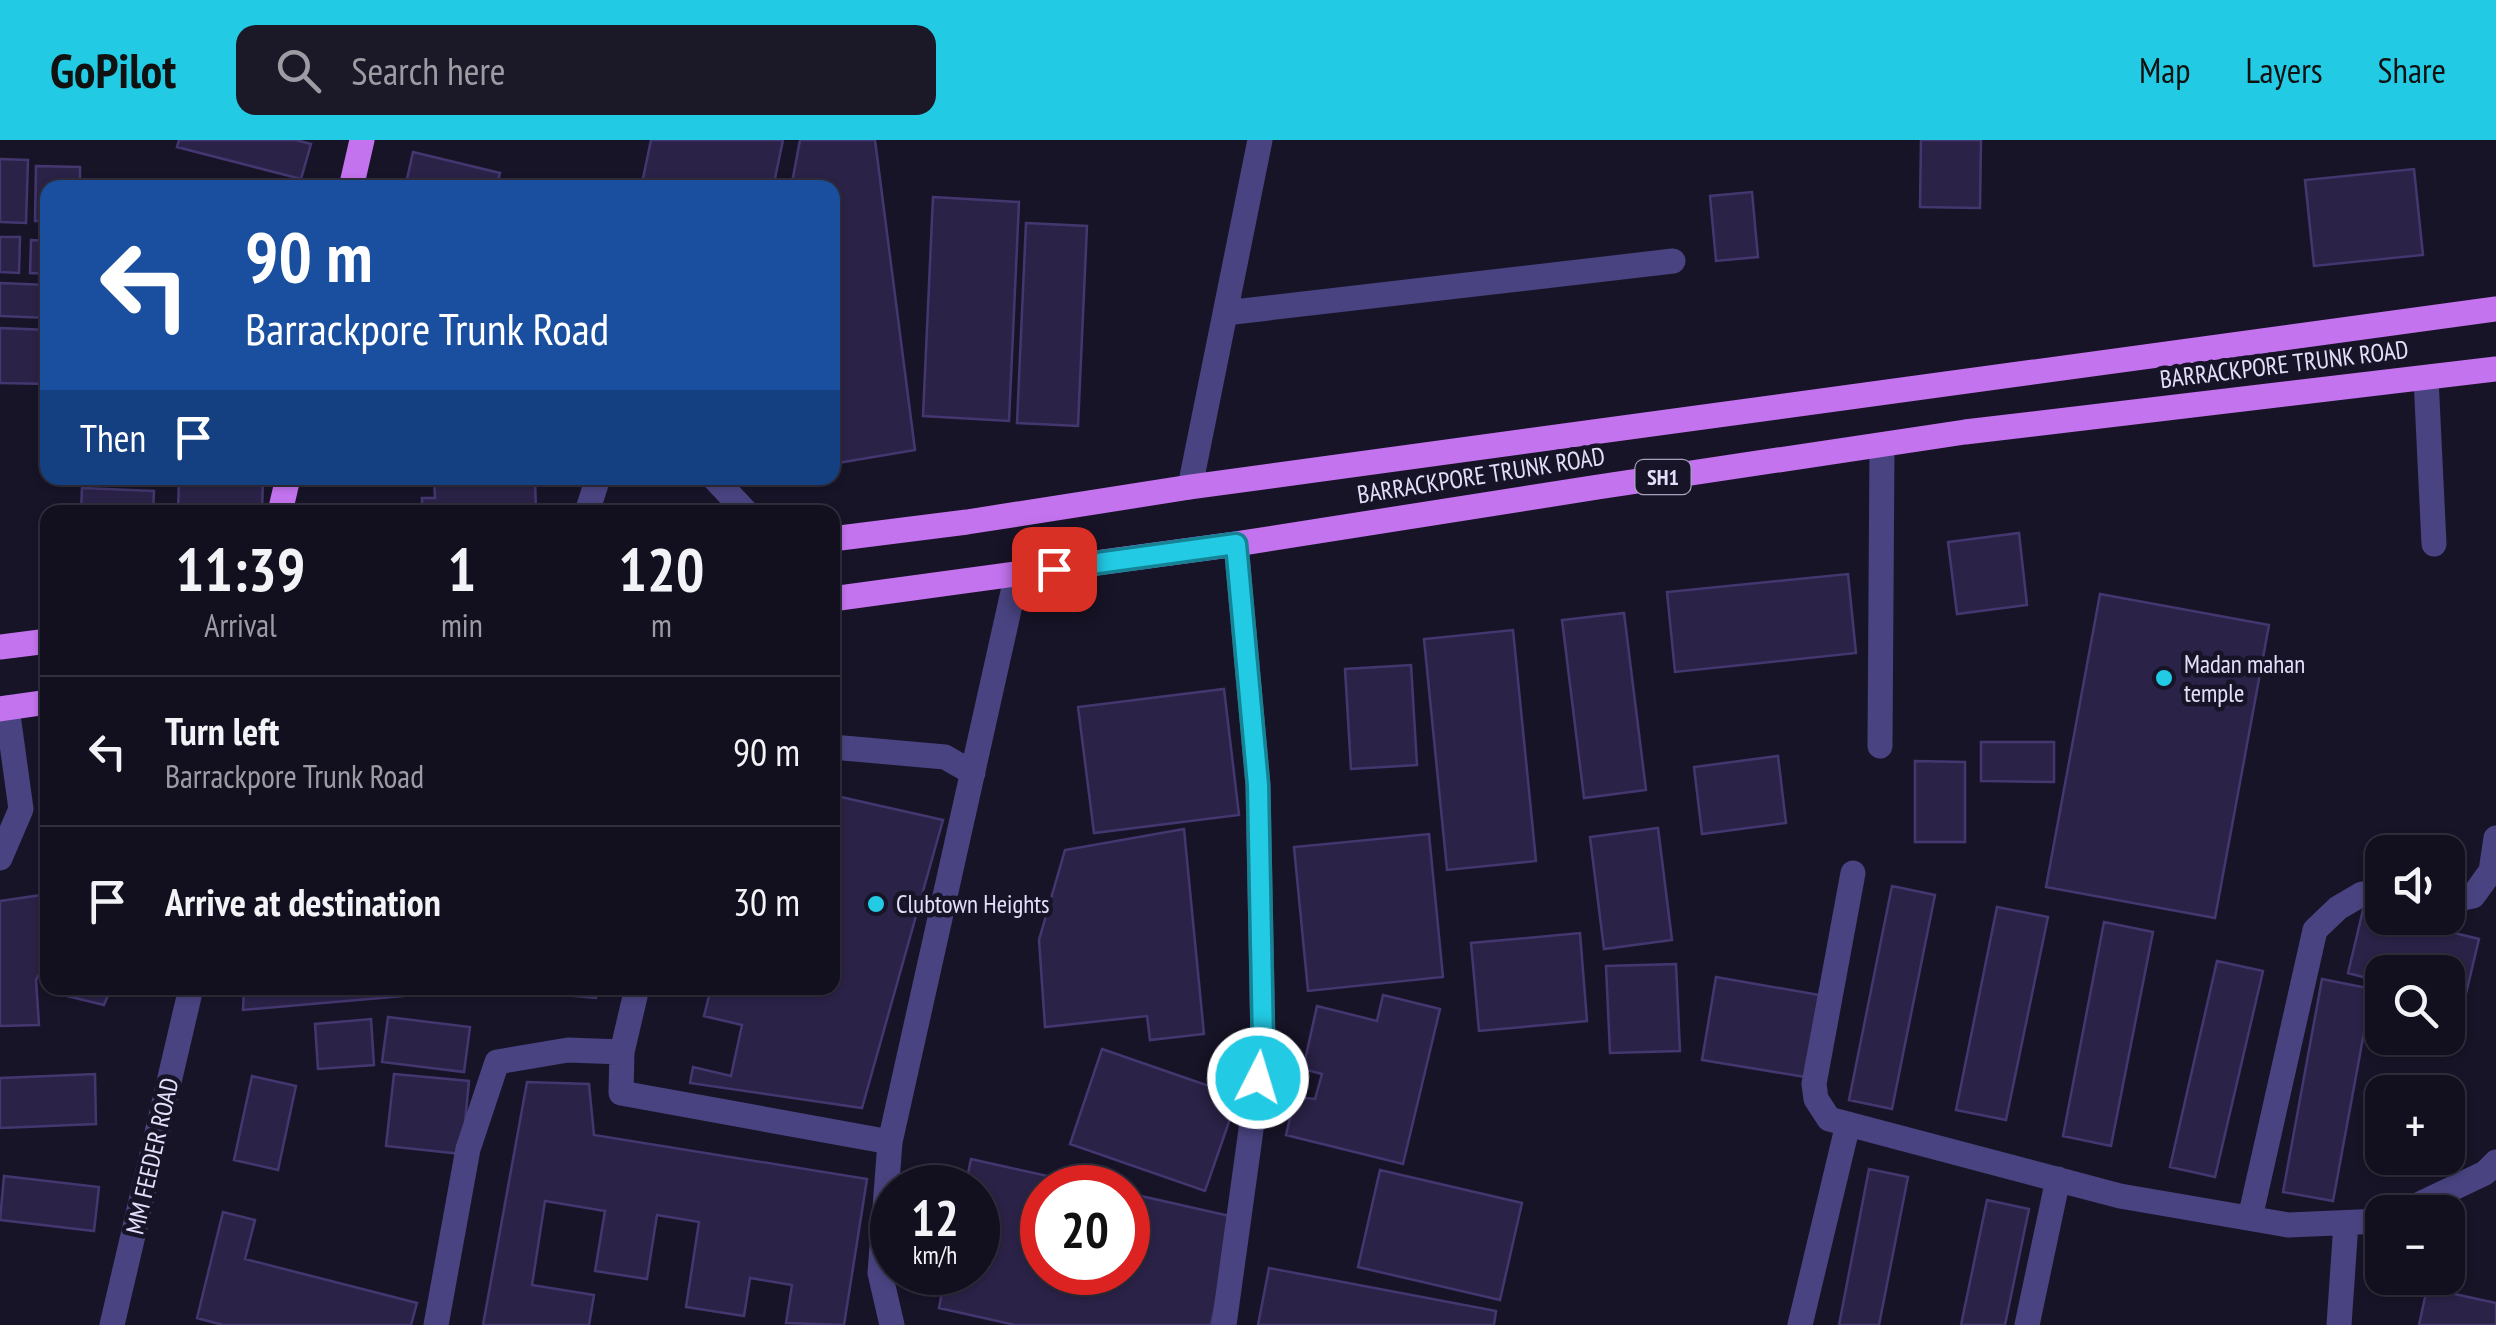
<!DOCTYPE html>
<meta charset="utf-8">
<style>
:root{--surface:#120f1e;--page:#1b1827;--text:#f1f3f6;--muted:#9c9ca4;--line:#312f3c;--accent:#22cae4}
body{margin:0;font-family:"PT Sans Narrow",sans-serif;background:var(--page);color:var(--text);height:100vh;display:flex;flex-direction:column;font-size:38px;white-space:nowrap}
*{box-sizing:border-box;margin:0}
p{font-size:32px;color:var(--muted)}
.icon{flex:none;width:55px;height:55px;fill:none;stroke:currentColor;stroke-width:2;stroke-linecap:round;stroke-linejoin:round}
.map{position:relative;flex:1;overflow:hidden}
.details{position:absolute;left:40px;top:365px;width:800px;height:490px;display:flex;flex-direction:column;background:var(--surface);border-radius:20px;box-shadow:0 2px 8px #0004,0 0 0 2px var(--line)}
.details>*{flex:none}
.hud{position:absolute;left:40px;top:40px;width:800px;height:305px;border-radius:20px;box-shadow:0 2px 8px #0004,0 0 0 2px var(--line);background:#1a4fa0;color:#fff;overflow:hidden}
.tools{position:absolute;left:2365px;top:695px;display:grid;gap:20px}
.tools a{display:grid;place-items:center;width:100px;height:100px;border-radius:20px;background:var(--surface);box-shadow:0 2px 8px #0004,0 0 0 2px var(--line);font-size:50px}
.speed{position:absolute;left:870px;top:1025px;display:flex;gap:20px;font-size:50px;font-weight:700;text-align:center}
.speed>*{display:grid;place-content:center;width:130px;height:130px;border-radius:50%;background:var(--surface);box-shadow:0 2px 8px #0004,0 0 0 2px var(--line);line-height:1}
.speed small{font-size:25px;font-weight:400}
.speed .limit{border:15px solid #d22;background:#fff;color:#111}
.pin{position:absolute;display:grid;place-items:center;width:85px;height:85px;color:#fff;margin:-42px;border-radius:20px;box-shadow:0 5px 15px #0006}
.me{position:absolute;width:110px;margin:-55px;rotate:5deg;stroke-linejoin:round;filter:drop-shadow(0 0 8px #0008)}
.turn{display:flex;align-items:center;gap:35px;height:210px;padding:0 40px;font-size:45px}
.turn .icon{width:130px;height:130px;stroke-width:2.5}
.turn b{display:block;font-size:70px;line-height:85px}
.then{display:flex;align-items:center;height:95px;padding:0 40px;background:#0003;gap:20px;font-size:38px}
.eta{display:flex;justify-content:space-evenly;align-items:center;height:170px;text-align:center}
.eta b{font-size:60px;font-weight:700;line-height:70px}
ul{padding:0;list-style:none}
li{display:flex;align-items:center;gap:30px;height:150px;padding:0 40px;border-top:2px solid var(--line)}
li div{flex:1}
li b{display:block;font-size:38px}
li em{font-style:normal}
header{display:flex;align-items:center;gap:60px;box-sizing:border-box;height:140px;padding:0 50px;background:var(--accent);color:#111}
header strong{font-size:48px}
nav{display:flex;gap:55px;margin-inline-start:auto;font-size:35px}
.search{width:700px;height:90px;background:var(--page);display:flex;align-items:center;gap:25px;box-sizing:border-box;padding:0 35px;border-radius:20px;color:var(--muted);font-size:38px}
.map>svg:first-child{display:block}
.building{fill:#2b2247;stroke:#443770;stroke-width:2.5}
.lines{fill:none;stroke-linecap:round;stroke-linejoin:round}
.minor{stroke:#494481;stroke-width:25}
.major{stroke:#c473ee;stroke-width:25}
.route-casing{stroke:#168394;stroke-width:25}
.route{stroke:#22cae4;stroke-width:18}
.poi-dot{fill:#22cae4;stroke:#181428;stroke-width:4}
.labels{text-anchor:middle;stroke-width:9;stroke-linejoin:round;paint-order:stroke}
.shield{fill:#181428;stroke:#a6a2bc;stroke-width:2.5}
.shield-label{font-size:22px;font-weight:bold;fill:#e3dffb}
.street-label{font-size:25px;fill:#e3dffb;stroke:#181428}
.poi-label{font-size:25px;fill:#e3dffb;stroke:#181428;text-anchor:start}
</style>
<header>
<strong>GoPilot</strong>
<div class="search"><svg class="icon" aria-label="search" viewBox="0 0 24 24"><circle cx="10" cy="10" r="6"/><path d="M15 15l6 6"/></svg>Search here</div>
<nav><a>Map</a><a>Layers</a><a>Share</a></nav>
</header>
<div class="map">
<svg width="2496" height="1185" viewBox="0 0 2496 1185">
<rect width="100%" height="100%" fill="#181428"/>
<!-- building -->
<path class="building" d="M 179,0 L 296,0 L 311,4 L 301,39 L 177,7 Z
M 651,0 L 783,0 L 773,48 L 641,48 Z
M 800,0 L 875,0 L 915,310 L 832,324 L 832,48 L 791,48 Z
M 1921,0 L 1981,0 L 1980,68 L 1920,67 Z
M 413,12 L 500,33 L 496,48 L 405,48 Z
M 0,19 L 28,20 L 26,83 L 0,82 Z
M 36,26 L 80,27 L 80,48 L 48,48 L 48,81 L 35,81 Z
M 2414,29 L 2423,115 L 2314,126 L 2305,40 Z
M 1752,52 L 1758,117 L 1716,121 L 1710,56 Z
M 933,57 L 1019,62 L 1009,281 L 923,276 Z
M 1026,83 L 1087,86 L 1078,286 L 1017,283 Z
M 0,97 L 20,97 L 19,133 L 0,132 Z
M 31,100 L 48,101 L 48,134 L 30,133 Z
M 0,143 L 48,145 L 48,178 L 0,176 Z
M 0,188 L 48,190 L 48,244 L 0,243 Z
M 179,338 L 263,338 L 262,372 L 178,372 Z
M 434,338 L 535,338 L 536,372 L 422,372 L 422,358 L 435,358 Z
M 82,348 L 154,351 L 153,372 L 81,372 Z
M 2019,393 L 2027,465 L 1957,474 L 1948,402 Z
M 1848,434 L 1856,513 L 1675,532 L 1667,452 Z
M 2100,454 L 2269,485 L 2215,778 L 2046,747 Z
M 1624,473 L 1646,650 L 1584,658 L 1562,480 Z
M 1513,490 L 1536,721 L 1447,730 L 1424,499 Z
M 1411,525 L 1417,625 L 1351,629 L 1345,529 Z
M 1224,549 L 1239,675 L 1094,693 L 1078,567 Z
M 1981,602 L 2054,602 L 2054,642 L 1981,641 Z
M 1778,616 L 1786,683 L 1702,694 L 1694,627 Z
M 1915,621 L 1965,622 L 1965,702 L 1915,702 Z
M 832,655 L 943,680 L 862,968 L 690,943 L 693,927 L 731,936 L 742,885 L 704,876 L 711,848 L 832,848 Z
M 1658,688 L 1672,800 L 1604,809 L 1590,697 Z
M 1184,689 L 1204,894 L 1150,900 L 1147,876 L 1045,887 L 1039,800 L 1065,710 Z
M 1429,694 L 1443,837 L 1308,851 L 1294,707 Z
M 1892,746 L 1935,755 L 1892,969 L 1849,960 Z
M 48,754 L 48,831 L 42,829 L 36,840 L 39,885 L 0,886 L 0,761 Z
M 1997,767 L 2048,777 L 2006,980 L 1956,970 Z
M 2363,770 L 2382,775 L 2382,778 L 2393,778 L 2479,799 L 2464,862 L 2448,858 L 2448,832 L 2382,832 L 2382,842 L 2348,833 Z
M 2104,782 L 2153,792 L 2111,1006 L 2063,996 Z
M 1580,793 L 1587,881 L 1479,891 L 1471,803 Z
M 2217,821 L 2263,831 L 2215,1037 L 2170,1027 Z
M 1676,824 L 1680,911 L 1610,913 L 1606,826 Z
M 1716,837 L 1825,856 L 1811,938 L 1702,920 Z
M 2322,839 L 2372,849 L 2333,1061 L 2283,1052 Z
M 60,848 L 111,848 L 104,865 L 59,854 Z
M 244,848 L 404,848 L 403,856 L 243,870 Z
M 483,848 L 597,848 L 596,858 Z
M 1383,855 L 1440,869 L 1403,1024 L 1286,995 L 1295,957 L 1315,959 L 1322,934 L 1303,929 L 1317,866 L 1377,881 Z
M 388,877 L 470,887 L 464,932 L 382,922 Z
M 371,879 L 374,925 L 318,929 L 315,884 Z
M 1102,909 L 1238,956 L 1205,1051 L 1070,1004 Z
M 95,934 L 96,984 L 0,988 L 0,938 Z
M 394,934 L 469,941 L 462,1014 L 386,1006 Z
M 252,936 L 296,946 L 278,1030 L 234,1020 Z
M 527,942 L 589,944 L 594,995 L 867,1039 L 844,1185 L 786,1183 L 792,1145 L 750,1138 L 744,1176 L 686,1167 L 699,1082 L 657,1075 L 647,1139 L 595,1131 L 605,1071 L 545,1061 L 532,1145 L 594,1155 L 589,1185 L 483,1185 Z
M 971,1019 L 1101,1048 L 1042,1048 L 1042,1132 L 1128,1132 L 1128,1053 L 1234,1077 L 1211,1185 L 1015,1185 L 939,1168 L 946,1132 L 978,1132 L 978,1048 L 965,1048 Z
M 1869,1029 L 1908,1037 L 1879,1185 L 1839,1185 Z
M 1380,1030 L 1522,1063 L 1500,1160 L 1358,1127 Z
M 4,1036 L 99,1047 L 94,1091 L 0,1080 Z
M 1987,1060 L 2029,1069 L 2005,1185 L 1961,1185 Z
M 223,1072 L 255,1080 L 245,1119 L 417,1163 L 411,1185 L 223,1185 L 197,1178 Z
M 1269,1128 L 1496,1171 L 1494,1185 L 1258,1185 Z
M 2427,1148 L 2496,1163 L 2496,1185 L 2419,1185 Z"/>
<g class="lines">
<!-- minor -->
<path class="minor" d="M 1225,173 L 1673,121
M 2426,238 L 2434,404
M 714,338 L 746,372
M 1190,347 L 1260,0
M 587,372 L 598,338
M 1880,606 L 1882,305
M 832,607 L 945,617 L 973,633
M 0,718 L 21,669 L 7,568
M 1853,733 L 1814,944 L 1816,959 L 1829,979 L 2120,1056 L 2288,1085 L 2382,1081
M 2448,761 L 2473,756 L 2491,731 L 2496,698
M 622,912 L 621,953 L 890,1002
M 2403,1072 L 2485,1033 L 2496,1022
M 2250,1078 L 2315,790 L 2338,768 L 2362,754 L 2382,756
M 112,1185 L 191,848
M 436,1185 L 468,1009 L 497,922 L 568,910 L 622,912 L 637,848
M 892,1185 L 880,1133 L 890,1002 L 1017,434
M 1224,1185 L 1263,903 L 1258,645 L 1236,404
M 1800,1185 L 1848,984
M 2027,1185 L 2058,1039
M 2339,1185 L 2346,1083"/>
<!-- major -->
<path class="major" d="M 351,48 L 362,0
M 280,372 L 288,338
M 832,399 L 967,382 L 1190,347 L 2496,169
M 832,459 L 1236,404 L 1598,347 L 1965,292 L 2496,229
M 0,507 L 48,501
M 0,569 L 48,562"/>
</g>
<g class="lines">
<defs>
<path id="route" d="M 1054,429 L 1236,404 L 1258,645 L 1263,903 L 1258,938"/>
</defs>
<!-- route casing -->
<use href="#route" class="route-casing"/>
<!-- route -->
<use href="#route" class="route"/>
</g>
<!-- markers -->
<g class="poi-dot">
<circle cx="2164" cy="538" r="10"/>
<circle cx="876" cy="764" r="10"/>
</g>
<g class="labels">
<!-- shield labels -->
<rect class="shield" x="1635.5" y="320" width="55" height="34" rx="8"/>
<g class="shield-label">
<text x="1663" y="345">SH1</text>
</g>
<!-- street labels -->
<g class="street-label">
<text transform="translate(2284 224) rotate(-7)" y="9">BARRACKPORE TRUNK ROAD</text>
<text transform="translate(1481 335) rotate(-9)" y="9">BARRACKPORE TRUNK ROAD</text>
<text transform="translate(152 1016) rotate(-77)" y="9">MM FEEDER ROAD</text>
</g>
<!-- poi labels -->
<g class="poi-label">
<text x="2184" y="533">Madan mahan<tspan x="2184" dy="29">temple</tspan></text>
<text x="896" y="773">Clubtown Heights</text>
</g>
</g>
</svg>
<div class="tools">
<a><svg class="icon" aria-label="sound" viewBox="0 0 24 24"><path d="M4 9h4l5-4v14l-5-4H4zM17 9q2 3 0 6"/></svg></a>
<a><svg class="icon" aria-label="search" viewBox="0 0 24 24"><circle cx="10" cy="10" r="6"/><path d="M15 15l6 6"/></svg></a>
<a>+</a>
<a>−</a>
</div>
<div class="speed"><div>12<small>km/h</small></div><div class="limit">20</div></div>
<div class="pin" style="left:1054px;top:429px;background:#d93025"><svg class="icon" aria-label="arrive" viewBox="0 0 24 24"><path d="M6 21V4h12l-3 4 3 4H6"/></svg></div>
<svg class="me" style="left:1258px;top:938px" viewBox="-20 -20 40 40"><circle r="17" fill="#22cae4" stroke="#fff" stroke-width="3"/><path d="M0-11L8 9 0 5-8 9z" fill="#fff"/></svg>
<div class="hud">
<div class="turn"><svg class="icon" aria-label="left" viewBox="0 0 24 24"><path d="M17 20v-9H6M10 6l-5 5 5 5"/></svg><div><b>90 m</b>Barrackpore Trunk Road</div></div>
<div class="then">Then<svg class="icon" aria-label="arrive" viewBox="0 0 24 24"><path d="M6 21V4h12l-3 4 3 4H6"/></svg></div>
</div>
<section class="details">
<div class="eta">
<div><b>11:39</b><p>Arrival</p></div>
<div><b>1</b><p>min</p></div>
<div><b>120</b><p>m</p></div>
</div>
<ul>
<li><svg class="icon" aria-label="left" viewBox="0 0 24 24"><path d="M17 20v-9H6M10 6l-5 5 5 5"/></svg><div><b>Turn left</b><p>Barrackpore Trunk Road</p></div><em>90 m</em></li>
<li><svg class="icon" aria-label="arrive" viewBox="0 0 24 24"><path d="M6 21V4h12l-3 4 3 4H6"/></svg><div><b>Arrive at destination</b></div><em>30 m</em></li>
</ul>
</section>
</div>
